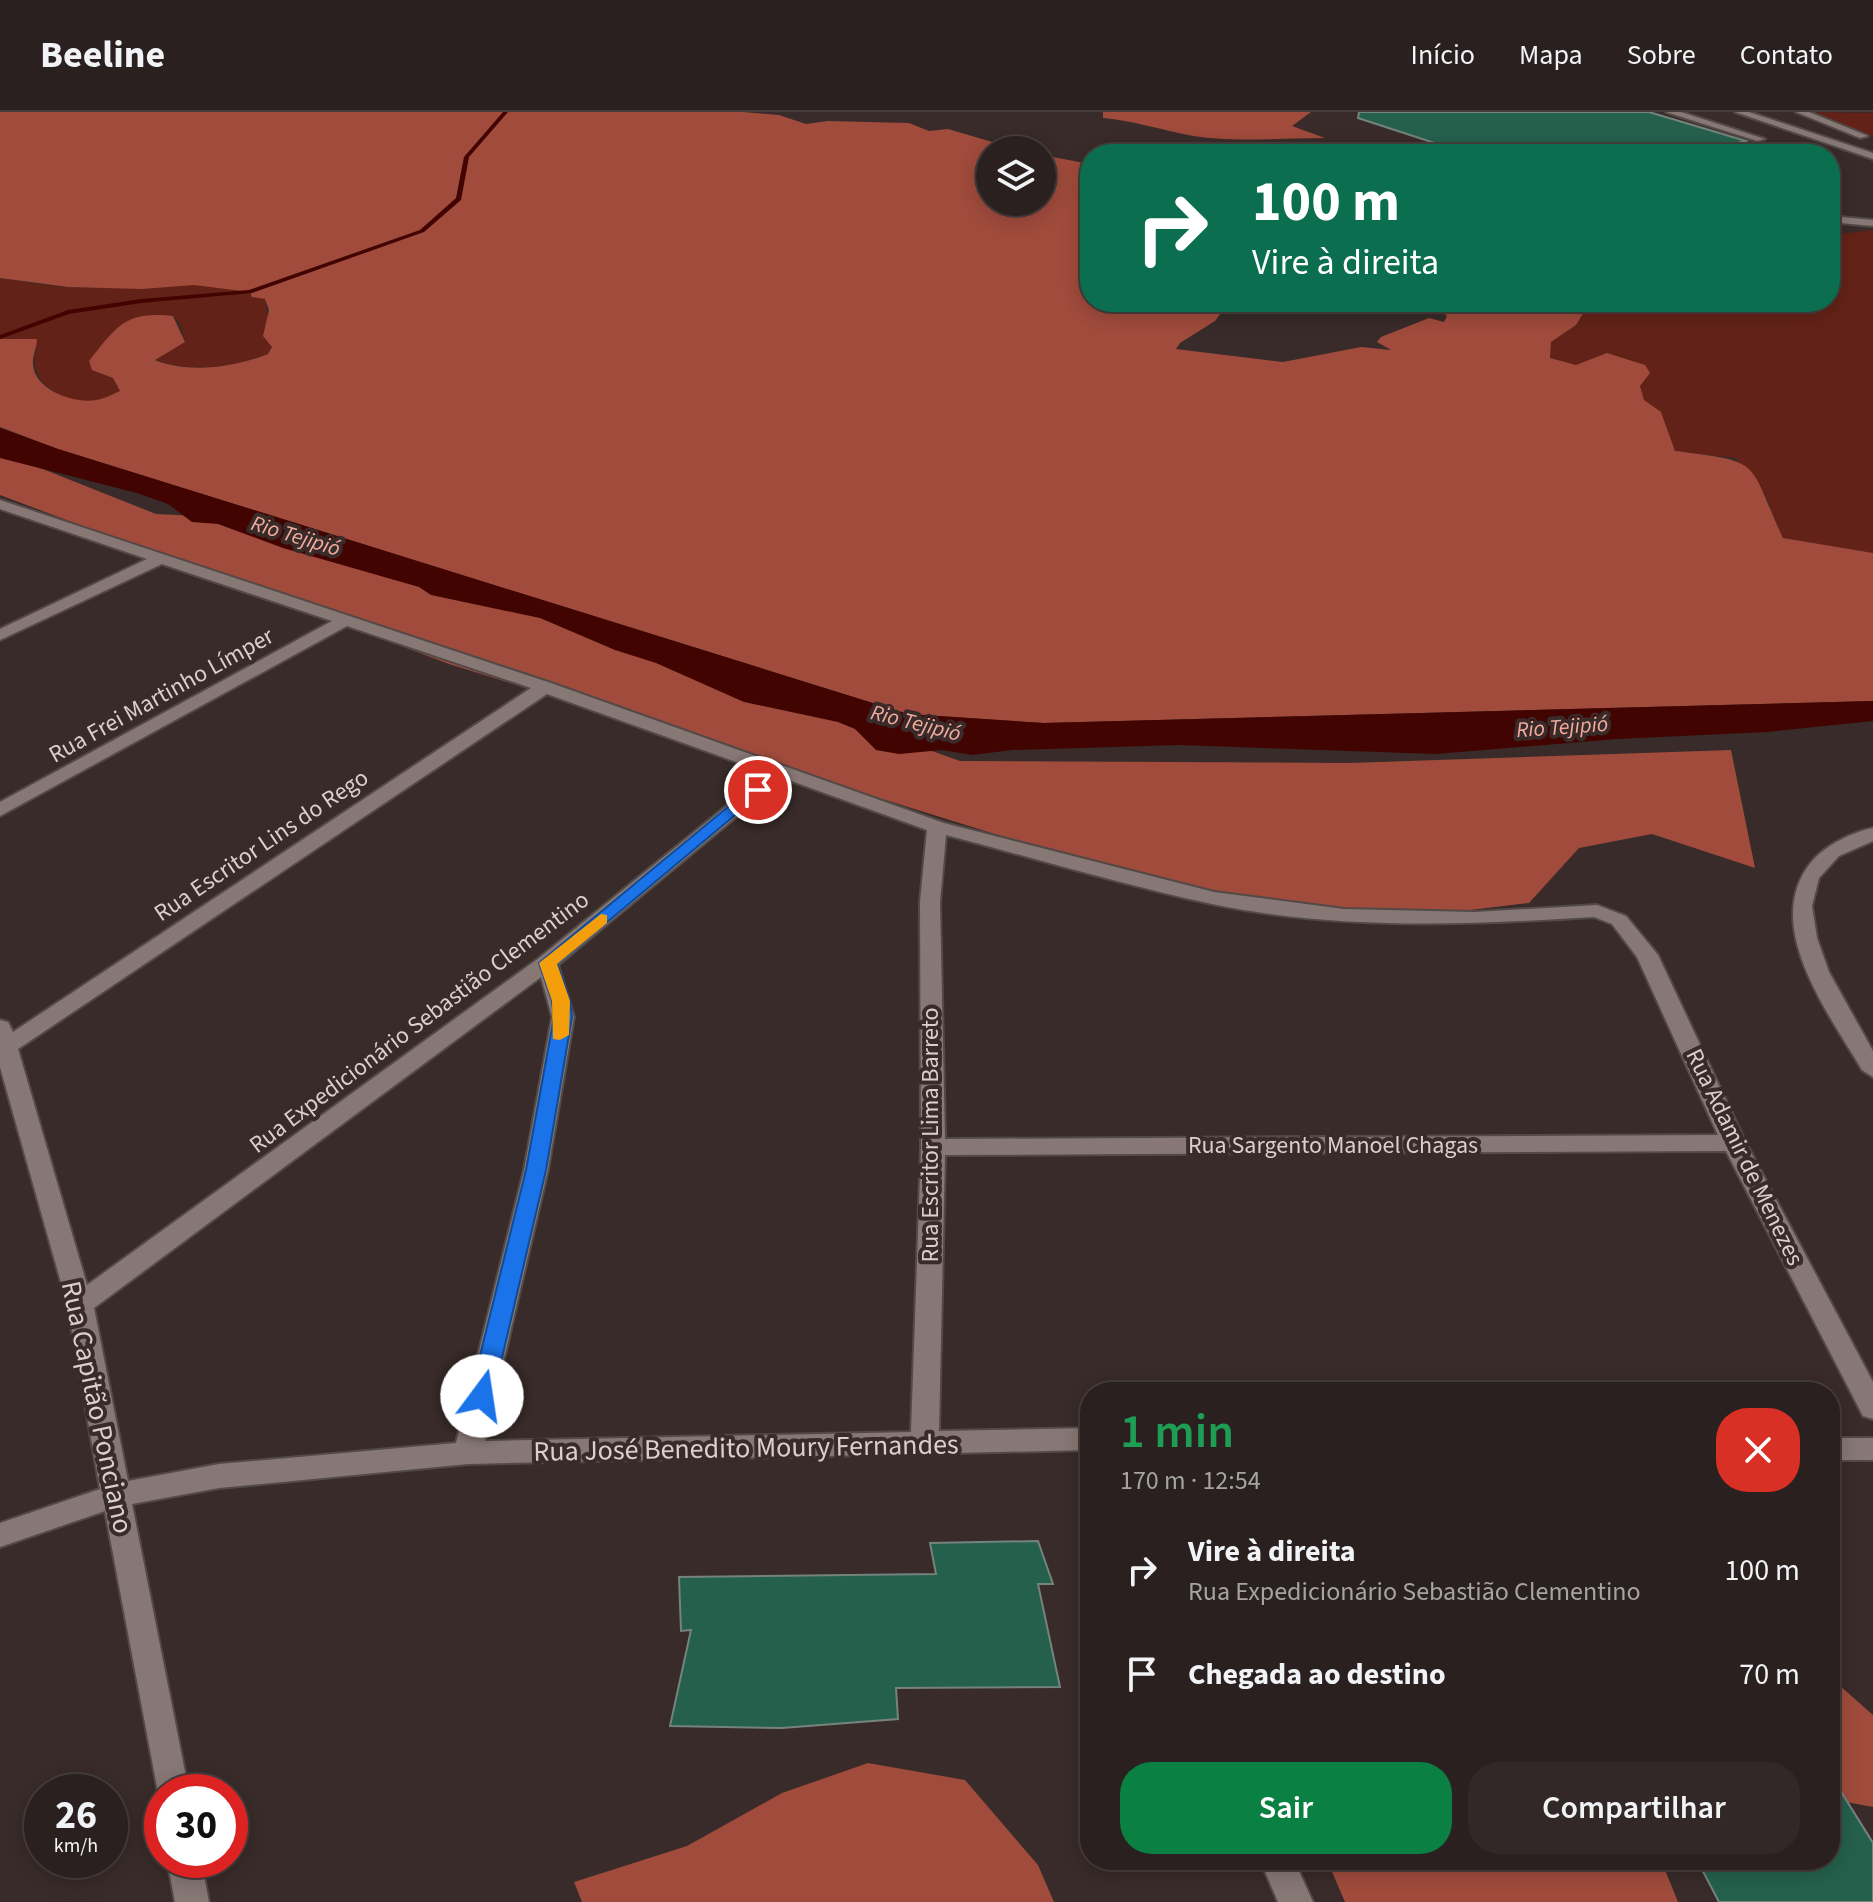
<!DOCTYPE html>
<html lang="pt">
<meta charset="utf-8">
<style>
:root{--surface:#2a201f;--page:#322828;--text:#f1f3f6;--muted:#a5a3a4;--line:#463e3d;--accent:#0b8043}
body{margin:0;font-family:"Source Sans 3",sans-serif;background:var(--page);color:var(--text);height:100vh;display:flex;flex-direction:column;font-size:30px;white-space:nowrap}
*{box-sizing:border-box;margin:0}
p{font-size:26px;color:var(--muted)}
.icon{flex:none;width:44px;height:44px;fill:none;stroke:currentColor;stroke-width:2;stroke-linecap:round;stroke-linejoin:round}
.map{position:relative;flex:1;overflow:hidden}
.panel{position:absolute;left:1080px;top:1270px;width:760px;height:488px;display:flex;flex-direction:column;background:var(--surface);border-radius:32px;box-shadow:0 4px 20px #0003,0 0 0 2px var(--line)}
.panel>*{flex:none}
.guide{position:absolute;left:1080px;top:32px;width:760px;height:168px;border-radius:32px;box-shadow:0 4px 20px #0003,0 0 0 2px var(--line);background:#0b6e4f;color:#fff;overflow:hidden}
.buttons{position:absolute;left:976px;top:24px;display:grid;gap:16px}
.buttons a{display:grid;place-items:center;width:80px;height:80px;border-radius:50%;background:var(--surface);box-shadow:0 4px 20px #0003,0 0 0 2px var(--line);font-size:40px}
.speed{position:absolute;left:24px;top:1662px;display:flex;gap:16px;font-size:40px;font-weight:700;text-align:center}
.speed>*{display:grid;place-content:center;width:104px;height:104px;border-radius:50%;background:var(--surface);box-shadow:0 4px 20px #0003,0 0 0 2px var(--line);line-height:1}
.speed small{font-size:20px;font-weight:400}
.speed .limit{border:12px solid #d22;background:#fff;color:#111}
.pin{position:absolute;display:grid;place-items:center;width:68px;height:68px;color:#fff;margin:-34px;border:4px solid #fff;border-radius:50%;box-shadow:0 2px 8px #0007}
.me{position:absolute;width:88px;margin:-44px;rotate:14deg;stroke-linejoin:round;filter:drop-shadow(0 0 6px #0008)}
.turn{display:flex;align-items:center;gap:28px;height:168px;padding:0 40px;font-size:36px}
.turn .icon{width:104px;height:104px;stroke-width:2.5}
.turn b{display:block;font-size:56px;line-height:68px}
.round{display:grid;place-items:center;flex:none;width:84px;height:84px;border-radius:32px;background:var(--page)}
.headline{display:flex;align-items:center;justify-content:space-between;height:136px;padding:0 40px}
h1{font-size:48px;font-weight:600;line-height:60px;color:#1e9e55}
.button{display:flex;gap:16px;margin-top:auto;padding:16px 40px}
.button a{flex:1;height:92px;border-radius:32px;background:var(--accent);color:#fff;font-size:32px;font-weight:600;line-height:92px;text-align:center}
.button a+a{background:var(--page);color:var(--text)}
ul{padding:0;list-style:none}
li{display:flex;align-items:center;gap:24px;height:104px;padding:0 40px}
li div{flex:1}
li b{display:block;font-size:30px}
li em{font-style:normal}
header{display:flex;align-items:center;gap:48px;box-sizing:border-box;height:112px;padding:0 40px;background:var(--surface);border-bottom:2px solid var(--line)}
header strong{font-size:38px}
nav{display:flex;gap:44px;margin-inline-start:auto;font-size:28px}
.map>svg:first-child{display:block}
.green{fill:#632217}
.forest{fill:#a04b3c}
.water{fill:#420400}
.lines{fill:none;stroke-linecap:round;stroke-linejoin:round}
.stream{fill:#420400;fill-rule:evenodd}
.building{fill:#25604d;stroke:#75837d;stroke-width:2}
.service-casing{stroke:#534946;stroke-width:4}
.minor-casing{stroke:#534946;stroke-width:4}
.service{fill:#877875;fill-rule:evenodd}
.minor{fill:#877875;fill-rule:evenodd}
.route{fill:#1a73e8;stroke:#114b97;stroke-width:2}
.slow{fill:#f59e0b}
.labels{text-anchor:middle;stroke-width:8;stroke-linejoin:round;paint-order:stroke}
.far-water-label{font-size:22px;font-style:italic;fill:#f3ab9d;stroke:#382b29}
.street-label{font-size:24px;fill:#d9d0ce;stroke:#382b29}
.near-street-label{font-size:28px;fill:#d9d0ce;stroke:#382b29}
</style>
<header>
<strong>Beeline</strong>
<nav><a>Início</a><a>Mapa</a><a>Sobre</a><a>Contato</a></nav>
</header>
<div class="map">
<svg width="1873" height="1790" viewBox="0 0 1873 1790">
<rect width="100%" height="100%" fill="#382b29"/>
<!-- green -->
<path class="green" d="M 1795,0 L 1873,1 L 1873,24 Z
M 1873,118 L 1873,441 L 1783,426 L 1765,382 L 1735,346 L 1675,339 L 1661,300 L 1644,289 L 1640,274 L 1645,253 L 1607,241 L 1576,253 L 1550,246 L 1551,230 L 1576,213 L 1590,190 L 1830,190 L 1830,123 Z
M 0,166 C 22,169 45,174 68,175 C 131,179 206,158 265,187 L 272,235 L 268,242 C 235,255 188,262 154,247 L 185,230 L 180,211 L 173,204 C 129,199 115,217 89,249 L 92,258 L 113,266 L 121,279 C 113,282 105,286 97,288 C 67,295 24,270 37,237 L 0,227 Z"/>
<!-- forest -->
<path class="forest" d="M 0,0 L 743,0 L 779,3 L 806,12 L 828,9 L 909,11 L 929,19 L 948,17 L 1020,38 L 990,38 L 990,90 L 1042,90 L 1042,43 L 1090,52 L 1090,190 L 1229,190 L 1215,209 L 1180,231 L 1176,237 L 1283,250 L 1361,235 L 1391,238 L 1377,230 L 1381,225 L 1429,206 L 1444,210 L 1447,204 L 1432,190 L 1590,190 L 1576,213 L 1551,230 L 1550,246 L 1576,253 L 1607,241 L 1645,253 L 1650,261 L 1640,274 L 1644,288 L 1661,300 L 1675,339 C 1765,350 1747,348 1783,426 L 1873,441 L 1873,589 L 1044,611 L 908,602 L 58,337 L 0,315 L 0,227 L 37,227 C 37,236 32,244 33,253 C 35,278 74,292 96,288 C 104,287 113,282 120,279 L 113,266 L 92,258 L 89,249 C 117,214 125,199 173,204 L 185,230 L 155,248 C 189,262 235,255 268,242 L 272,235 L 263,224 L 269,198 L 265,187 L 252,185 L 250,180 L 194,173 L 142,177 L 68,175 L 0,166 Z
M 1103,0 L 1311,0 L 1292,14 L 1325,26 C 1281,26 1230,31 1188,23 C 1159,17 1133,9 1103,6 Z
M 0,340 L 156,402 L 222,405 L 587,516 L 960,649 L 1349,651 L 1731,638 L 1755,756 L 1652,722 L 1579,736 L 1529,791 L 1429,803 L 1328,796 L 1136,766 L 449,552 L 0,383 Z
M 1830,1565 L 1873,1603 L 1873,1695 L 1830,1687 Z
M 868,1651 L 965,1668 L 1038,1753 L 1054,1790 L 582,1790 L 574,1770 L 687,1734 L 782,1681 Z
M 1327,1748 L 1661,1748 L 1678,1790 L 1345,1790 Z"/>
<!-- water -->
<path class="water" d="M 0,316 L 58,337 L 908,602 L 1044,611 L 1873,589 L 1873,609 L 1767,620 L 1617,627 L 1436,642 L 1179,633 L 1012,638 L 972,643 L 942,638 L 899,642 L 876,638 L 855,617 L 838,610 L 744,590 L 656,551 L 615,538 L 540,506 L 431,483 L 419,475 L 283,436 L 218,412 L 192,410 L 168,392 L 137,381 L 0,346 Z"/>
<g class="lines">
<!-- stream -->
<path class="stream" d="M 503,0 L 508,0 L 469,45 L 461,88 L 424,120 L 252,181 L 141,191 L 69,202 L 0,227 L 0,223 L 68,198 L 141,187 L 249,178 L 420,118 L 456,86 L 464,45 Z"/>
</g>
<!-- building -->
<path class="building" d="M 1359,0 L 1649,0 L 1746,29 L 1692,42 L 1468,42 L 1358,6 Z
M 1038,1429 L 1053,1472 L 1038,1472 L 1060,1575 L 896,1576 L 898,1607 L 782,1616 L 670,1614 L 691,1518 L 681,1519 L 679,1465 L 936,1462 L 930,1431 Z
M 1830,1662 L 1873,1731 L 1873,1790 L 1719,1790 L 1697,1748 L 1830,1748 Z"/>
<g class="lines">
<defs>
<path id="service" d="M 1666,0 L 1681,0 L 1765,27 L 1757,29 Z
M 1735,0 L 1749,0 L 1873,41 L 1873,47 Z
M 1796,0 L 1809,0 L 1868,24 L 1860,26 Z
M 1830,104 L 1873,108 L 1873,114 L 1830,110 Z
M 1873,716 L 1873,729 L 1839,744 L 1819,766 L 1812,794 L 1817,826 L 1829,860 L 1873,939 L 1873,965 L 1862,958 C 1828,900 1758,809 1814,747 C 1828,732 1853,720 1873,716 Z"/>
<path id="minor" d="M 0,388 L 551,571 L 944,711 L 1214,780 L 1344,797 L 1474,800 L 1597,793 L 1626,804 L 1658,843 L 1746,1031 L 1873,1270 L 1873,1307 L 1863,1304 L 1726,1039 L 945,1043 L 939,1319 L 1090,1316 L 1090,1338 L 468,1352 L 219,1376 L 132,1392 L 189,1680 L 162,1680 L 160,1691 L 105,1399 L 0,1435 L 0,1411 L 100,1377 L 67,1192 L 0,955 L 0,908 L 8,910 L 13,920 L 531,576 L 347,514 L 0,704 L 0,690 L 332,509 L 162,452 L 0,528 L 0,517 L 147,447 L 0,397 ZM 547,582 L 767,661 L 539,846 L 87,1173 L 18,937 ZM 783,666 L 927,718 L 920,790 L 921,1035 L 911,1320 L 485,1329 L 548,1058 L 574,905 L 558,853 ZM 946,723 C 1034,746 1123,773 1212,792 C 1337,818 1467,813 1594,805 L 1612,812 L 1637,845 L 1718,1023 L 945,1027 L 940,790 ZM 541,865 L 552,905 L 524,1058 L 456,1331 L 219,1352 L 128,1369 L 94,1196 Z
M 1830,1326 L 1873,1326 L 1873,1348 L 1830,1348 Z
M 167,1748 L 201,1748 L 209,1790 L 175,1790 Z
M 1260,1748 L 1294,1748 L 1313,1790 L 1278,1790 Z"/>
</defs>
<!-- service casing -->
<use href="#service" class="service-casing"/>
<!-- minor casing -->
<use href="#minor" class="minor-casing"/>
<!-- service -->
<use href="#service" class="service"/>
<!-- minor -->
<use href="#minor" class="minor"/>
</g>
<!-- route -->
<path class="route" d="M 752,675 L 765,678 L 557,852 L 570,889 L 572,905 L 546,1058 L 493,1284 L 490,1291 L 474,1291 L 470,1284 L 526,1058 L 554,905 L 552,889 L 539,851 Z"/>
<!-- slow -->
<path class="slow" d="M 601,802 L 607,803 L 607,811 L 557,852 L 570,889 L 569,923 L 560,928 L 553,927 L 552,889 L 539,851 Z"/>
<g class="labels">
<!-- far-water labels -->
<g class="far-water-label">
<text transform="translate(296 423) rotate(17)" y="8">Rio Tejipió</text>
<text transform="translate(916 610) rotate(14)" y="8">Rio Tejipió</text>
<text transform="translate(1562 614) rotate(-4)" y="8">Rio Tejipió</text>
</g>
<!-- street labels -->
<g class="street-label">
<text transform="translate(161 583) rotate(-29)" y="8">Rua Frei Martinho Límper</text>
<text transform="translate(261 733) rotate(-34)" y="8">Rua Escritor Lins do Rego</text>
<text transform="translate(419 910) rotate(-37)" y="8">Rua Expedicionário Sebastião Clementino</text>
<text transform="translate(930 1023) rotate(-90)" y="8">Rua Escritor Lima Barreto</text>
<text x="1333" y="1041">Rua Sargento Manoel Chagas</text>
<text transform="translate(1745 1045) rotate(64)" y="8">Rua Adamir de Menezes</text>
</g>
<!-- near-street labels -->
<g class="near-street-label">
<text transform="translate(98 1295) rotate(78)" y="10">Rua Capitão Ponciano</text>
<text transform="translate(746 1335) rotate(-1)" y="10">Rua José Benedito Moury Fernandes</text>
</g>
</g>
</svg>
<div class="buttons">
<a><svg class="icon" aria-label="layers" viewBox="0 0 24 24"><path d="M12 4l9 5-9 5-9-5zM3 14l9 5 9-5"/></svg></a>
</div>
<div class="speed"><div>26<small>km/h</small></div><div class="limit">30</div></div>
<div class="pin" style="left:758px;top:678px;background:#d93025"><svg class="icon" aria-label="arrive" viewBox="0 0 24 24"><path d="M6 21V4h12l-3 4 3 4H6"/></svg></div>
<svg class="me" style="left:482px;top:1284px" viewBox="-20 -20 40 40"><circle r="19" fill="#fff"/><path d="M0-13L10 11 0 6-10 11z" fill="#1a73e8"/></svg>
<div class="guide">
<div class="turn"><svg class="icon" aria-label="right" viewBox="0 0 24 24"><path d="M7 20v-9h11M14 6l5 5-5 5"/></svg><div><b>100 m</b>Vire à direita</div></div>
</div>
<section class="panel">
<div class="headline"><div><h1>1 min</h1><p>170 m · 12:54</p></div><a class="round" style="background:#d93025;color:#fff"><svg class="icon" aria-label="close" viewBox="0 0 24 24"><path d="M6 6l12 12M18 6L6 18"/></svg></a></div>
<ul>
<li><svg class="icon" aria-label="right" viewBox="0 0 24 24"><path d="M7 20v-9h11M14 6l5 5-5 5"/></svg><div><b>Vire à direita</b><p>Rua Expedicionário Sebastião Clementino</p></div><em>100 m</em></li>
<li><svg class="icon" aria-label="arrive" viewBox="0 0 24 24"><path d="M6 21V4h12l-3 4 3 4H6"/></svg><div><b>Chegada ao destino</b></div><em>70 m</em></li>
</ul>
<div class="button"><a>Sair</a><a>Compartilhar</a></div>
</section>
</div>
